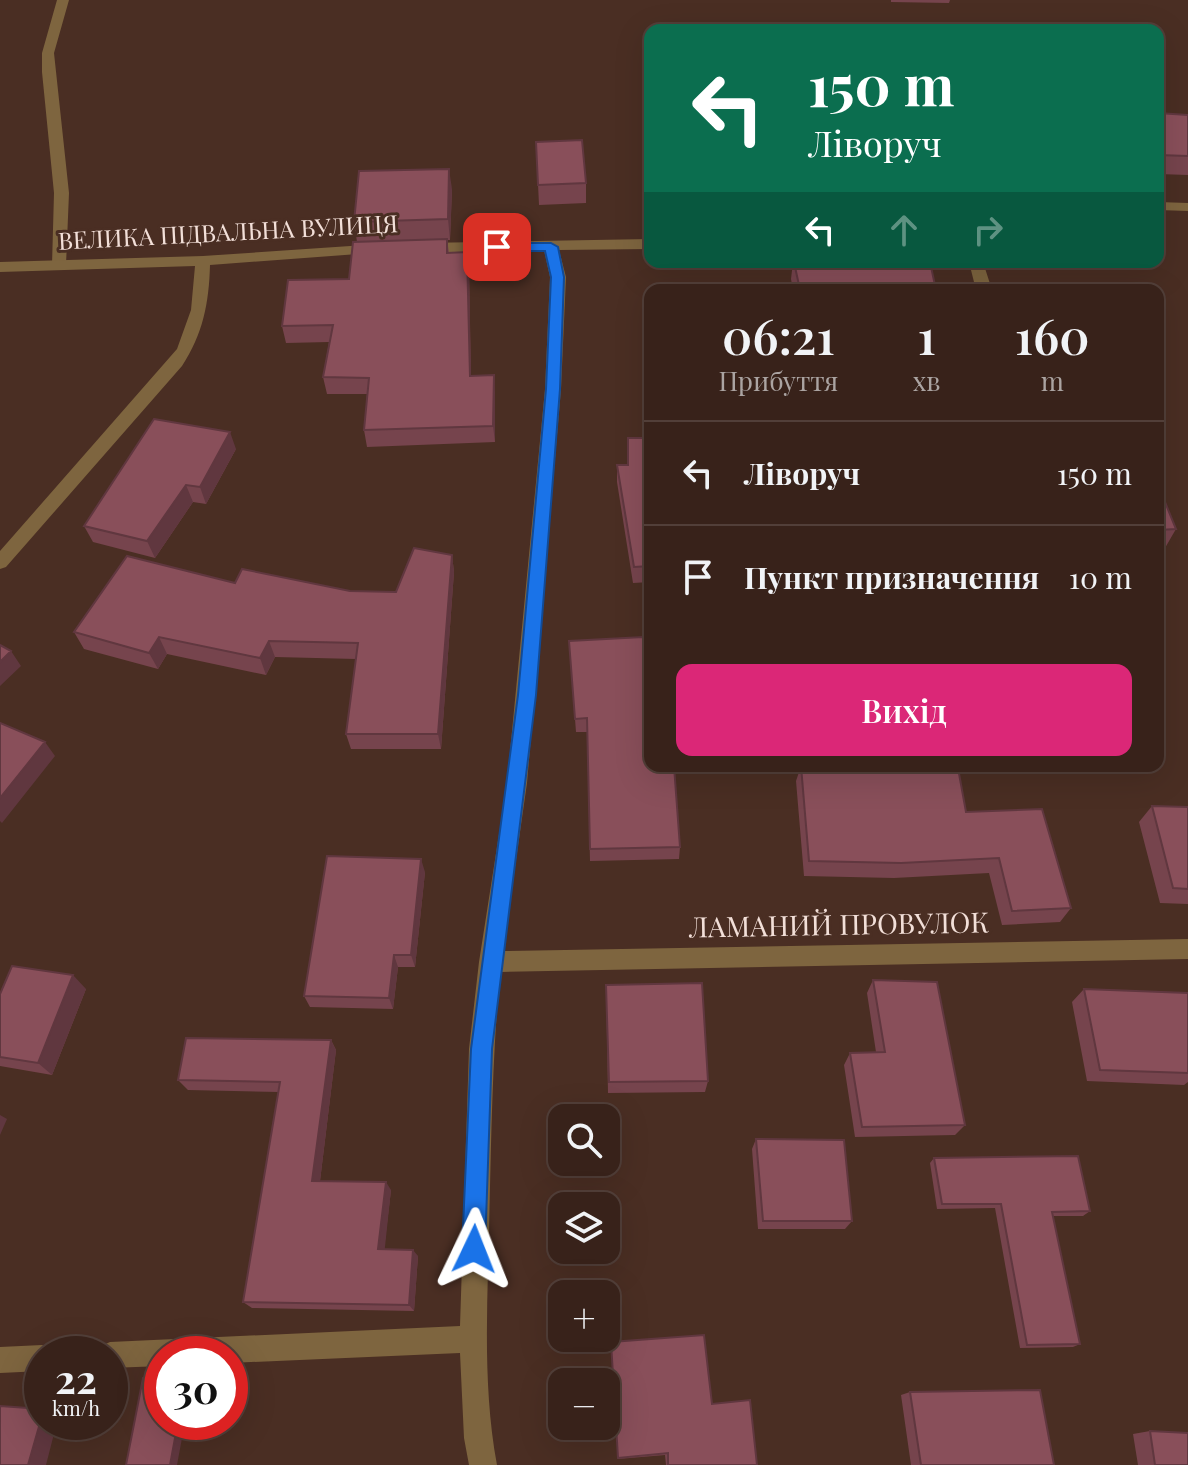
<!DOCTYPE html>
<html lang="uk">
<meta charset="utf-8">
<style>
:root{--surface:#38221a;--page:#432f27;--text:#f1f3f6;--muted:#aba4a2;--line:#523f39;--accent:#db2777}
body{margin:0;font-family:"Playfair Display",serif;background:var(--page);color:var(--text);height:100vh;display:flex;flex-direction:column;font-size:30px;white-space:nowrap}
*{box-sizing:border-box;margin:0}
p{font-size:26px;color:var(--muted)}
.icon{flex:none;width:44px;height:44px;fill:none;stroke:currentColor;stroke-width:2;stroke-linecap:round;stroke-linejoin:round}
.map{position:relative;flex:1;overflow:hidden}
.sheet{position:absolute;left:644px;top:284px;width:520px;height:488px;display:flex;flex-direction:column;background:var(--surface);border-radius:16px;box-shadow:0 8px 32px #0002,0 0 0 2px var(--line)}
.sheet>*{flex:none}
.guide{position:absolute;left:644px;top:24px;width:520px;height:244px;border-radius:16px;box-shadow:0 8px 32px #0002,0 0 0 2px var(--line);background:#0b6e4f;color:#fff;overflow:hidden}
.tools{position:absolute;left:548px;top:1104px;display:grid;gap:16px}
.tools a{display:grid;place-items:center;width:72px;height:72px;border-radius:16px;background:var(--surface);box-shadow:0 8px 32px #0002,0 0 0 2px var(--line);font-size:40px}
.speed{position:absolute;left:24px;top:1336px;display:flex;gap:16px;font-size:40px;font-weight:700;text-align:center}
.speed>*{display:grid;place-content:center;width:104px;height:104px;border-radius:50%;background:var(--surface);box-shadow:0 8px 32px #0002,0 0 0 2px var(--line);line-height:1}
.speed small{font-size:20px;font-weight:400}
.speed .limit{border:12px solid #d22;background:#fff;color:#111}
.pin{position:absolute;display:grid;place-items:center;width:68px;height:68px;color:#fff;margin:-34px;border-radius:16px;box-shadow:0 4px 12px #0006}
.me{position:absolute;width:88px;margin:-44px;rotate:2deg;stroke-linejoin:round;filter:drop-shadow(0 0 6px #0008)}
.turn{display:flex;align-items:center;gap:28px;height:168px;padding:0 32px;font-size:36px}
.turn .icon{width:104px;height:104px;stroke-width:2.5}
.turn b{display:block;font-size:56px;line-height:68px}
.lanes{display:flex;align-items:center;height:76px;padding:0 32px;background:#0003;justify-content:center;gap:40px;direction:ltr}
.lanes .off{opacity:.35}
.eta{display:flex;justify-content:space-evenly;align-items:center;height:136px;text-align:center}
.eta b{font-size:48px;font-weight:600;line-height:56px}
.button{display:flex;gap:16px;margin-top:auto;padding:16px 32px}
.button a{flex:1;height:92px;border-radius:16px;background:var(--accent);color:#fff;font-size:32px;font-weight:600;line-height:92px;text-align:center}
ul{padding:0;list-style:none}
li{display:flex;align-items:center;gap:24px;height:104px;padding:0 32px;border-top:2px solid var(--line)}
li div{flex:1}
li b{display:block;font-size:30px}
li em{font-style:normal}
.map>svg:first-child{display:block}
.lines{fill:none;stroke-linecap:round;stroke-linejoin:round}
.service{fill:#7e653f;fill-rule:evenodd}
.minor{fill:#7e653f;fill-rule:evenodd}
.wall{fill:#76444d}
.shaded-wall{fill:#60373f}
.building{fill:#894f5a;stroke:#60373f;stroke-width:2}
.route{fill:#1a73e8;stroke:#114b97;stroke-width:2}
.labels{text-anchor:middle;stroke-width:6;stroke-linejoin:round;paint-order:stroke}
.far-street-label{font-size:24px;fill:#f2dfd8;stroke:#4a2e23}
.street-label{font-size:28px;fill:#f2dfd8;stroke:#4a2e23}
</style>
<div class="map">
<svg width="1188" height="1465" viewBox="0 0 1188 1465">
<rect width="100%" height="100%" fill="#4a2e23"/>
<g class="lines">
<!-- service -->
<path class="service" d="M 57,0 L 69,0 L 54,53 L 69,193 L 66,265 L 59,270 L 52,265 L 54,193 L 42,72 L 42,53 Z
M 969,262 L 983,262 L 992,290 L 976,290 Z"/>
<!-- minor -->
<path class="minor" d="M 1158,202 L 1188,203 L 1188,211 L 1158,210 Z
M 650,239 L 650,249 L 559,250 L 566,277 L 561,389 L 527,783 L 503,951 L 1188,939 L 1188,959 L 500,972 C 492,1060 491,1147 489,1234 C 487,1311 483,1389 497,1465 L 469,1465 L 464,1438 L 460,1353 L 230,1363 L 230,1354 L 162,1354 L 162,1366 L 110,1368 L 110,1354 L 97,1354 L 101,1346 L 110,1342 L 460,1326 L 469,1049 L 479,962 L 507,783 L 545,389 L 550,277 L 544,250 L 423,253 L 416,248 L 423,243 Z
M 380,244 L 387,249 L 385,252 L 210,265 C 209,303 203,334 182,366 L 6,567 L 0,569 L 0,551 L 177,349 L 191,310 L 195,266 L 0,272 L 0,262 L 203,256 Z
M 42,1345 L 51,1349 L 54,1354 L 42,1354 L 42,1371 L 0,1373 L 0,1347 Z"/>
</g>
<!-- wall -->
<path class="wall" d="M 891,0 L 950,0 L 949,3 L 891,2 Z
M 1158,113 L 1188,115 L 1188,175 L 1158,174 Z
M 536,142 L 586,183 L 586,203 L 539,205 Z
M 452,189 L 450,240 L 447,240 L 449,252 L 467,252 L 469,268 L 471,376 L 495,392 L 495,442 L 367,447 L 364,430 L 367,394 L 327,394 L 323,377 L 329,342 L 286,343 L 282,326 L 349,279 L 357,242 L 354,222 Z
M 793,262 L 936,290 L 793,290 L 791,279 Z
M 650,438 L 650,582 L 633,583 L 617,482 L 617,465 L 628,465 Z
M 236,449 L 206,504 L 193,502 L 155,558 L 93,542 L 84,526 Z
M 1158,485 L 1176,529 L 1165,548 L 1158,549 Z
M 452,555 L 454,572 L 441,749 L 351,749 L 346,734 L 356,659 L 275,657 L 266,675 L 167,654 L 158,669 L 84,649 L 74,632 L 235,583 L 350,591 L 396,592 Z
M 569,641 L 647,681 L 680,847 L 679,859 L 590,861 L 587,732 L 576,732 Z
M 801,766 L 966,812 L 1071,908 L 1060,922 L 1002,925 L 989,873 L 894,878 L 804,876 L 796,781 Z
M 1152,806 L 1188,807 L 1188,904 L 1160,903 L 1139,822 Z
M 425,872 L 415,967 L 398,967 L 393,1009 L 310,1007 L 304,996 Z
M 873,980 L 965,1125 L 955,1135 L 855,1137 L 844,1065 L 850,1053 L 876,1052 L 867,993 Z
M 606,985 L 708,1081 L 705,1092 L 608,1093 Z
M 86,989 L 52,1075 L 0,1066 L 0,994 Z
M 1084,989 L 1188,993 L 1188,1082 L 1184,1085 L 1087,1081 L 1072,1002 Z
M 331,1040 L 336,1050 L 320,1181 L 391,1190 L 384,1249 L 418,1256 L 414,1311 L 252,1308 L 243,1302 L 279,1092 L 188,1090 L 178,1080 Z
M 756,1139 L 852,1221 L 845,1229 L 758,1229 L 752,1149 Z
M 934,1158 L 1090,1211 L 1083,1216 L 1053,1216 L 1080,1344 L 1073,1347 L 1020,1348 L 995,1208 L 937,1209 L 930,1163 Z
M 611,1342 L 712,1404 L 757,1465 L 666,1465 L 665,1455 L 618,1459 Z
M 910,1392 L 1054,1465 L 911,1465 L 901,1395 Z
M 1150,1431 L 1188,1465 L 1138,1465 L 1133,1434 Z"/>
<!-- shaded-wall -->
<path class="shaded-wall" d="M 449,169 L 452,189 L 450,240 L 448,219 Z
M 467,252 L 469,268 L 471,392 L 470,376 Z
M 494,375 L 495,392 L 495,442 L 493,426 Z
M 230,432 L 236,449 L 206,504 L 200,487 Z
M 186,485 L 193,502 L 155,558 L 147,541 Z
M 452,555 L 454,572 L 441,749 L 438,734 Z
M 159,637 L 167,654 L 158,669 L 149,653 Z
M 269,641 L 275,657 L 266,675 L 260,658 Z
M 11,651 L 21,666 L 0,686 L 0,662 Z
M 45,742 L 55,756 L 2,823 L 0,821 L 0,798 Z
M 421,859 L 425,872 L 415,967 L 411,955 Z
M 394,955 L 398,967 L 393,1009 L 389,998 Z
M 73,975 L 86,989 L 52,1075 L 38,1063 Z
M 331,1040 L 336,1050 L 319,1189 L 312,1181 Z
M 0,1115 L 7,1119 L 0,1135 Z
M 386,1182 L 391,1190 L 384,1256 L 378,1249 Z
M 413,1250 L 418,1256 L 414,1311 L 409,1305 Z
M 42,1416 L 42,1422 L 57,1422 L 46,1465 L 28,1465 Z
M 178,1422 L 185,1422 L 177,1465 L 170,1465 Z"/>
<!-- building -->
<path class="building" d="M 1158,113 L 1188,115 L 1188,156 L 1158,155 Z
M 582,140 L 586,183 L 538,185 L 536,142 Z
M 449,169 L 448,219 L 354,222 L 359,171 Z
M 447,239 L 447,253 L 467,252 L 470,376 L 494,375 L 493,426 L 364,430 L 369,378 L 323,377 L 333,325 L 282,326 L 288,280 L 349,279 L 353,242 Z
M 794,262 L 930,262 L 936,290 L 800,290 Z
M 154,419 L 230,432 L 200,487 L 186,485 L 147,541 L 84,526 Z
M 628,438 L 650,438 L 650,566 L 634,567 L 617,465 L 628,465 Z
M 1158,485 L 1176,529 L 1158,530 Z
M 414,548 L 452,555 L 438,734 L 346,734 L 358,643 L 269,641 L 260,658 L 159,637 L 149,653 L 74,632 L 127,556 L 235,583 L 242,569 L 350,591 L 396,592 Z
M 643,637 L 647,681 L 650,681 L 650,766 L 674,766 L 680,847 L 590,849 L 587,718 L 575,719 L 569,641 Z
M 0,645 L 11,651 L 0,662 Z
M 0,723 L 45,742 L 0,798 Z
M 801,766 L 958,768 L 966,812 L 1042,809 L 1071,908 L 1012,911 L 999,858 L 901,863 L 809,861 Z
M 1152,806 L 1188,807 L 1188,889 L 1173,888 Z
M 327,856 L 421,859 L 411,955 L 394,955 L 389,998 L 304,996 Z
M 12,966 L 73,975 L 38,1063 L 0,1057 L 0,994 Z
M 873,980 L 937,982 L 965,1125 L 862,1127 L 850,1053 L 885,1052 Z
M 702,983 L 708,1081 L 609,1082 L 606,985 Z
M 1084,989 L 1188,993 L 1188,1073 L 1100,1070 Z
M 186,1038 L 331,1040 L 312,1181 L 386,1182 L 378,1249 L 413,1250 L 409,1305 L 243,1302 L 280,1082 L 178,1080 Z
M 756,1139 L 844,1140 L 852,1221 L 763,1221 Z
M 1078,1156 L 1090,1211 L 1052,1212 L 1080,1344 L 1027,1345 L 1001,1204 L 942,1204 L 934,1158 Z
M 704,1335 L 712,1404 L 750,1400 L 757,1465 L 668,1465 L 668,1453 L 618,1458 L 611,1342 Z
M 143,1378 L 162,1379 L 162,1422 L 178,1422 L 170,1465 L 126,1465 Z
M 1040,1390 L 1054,1465 L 921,1465 L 910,1392 Z
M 0,1406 L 42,1409 L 42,1416 L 28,1465 L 0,1465 Z
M 1150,1431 L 1188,1433 L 1188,1465 L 1155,1465 Z"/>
<!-- route -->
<path class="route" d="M 551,243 L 558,247 L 564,277 L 560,389 L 536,695 L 492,1049 L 485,1249 L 482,1257 L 474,1261 L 465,1257 L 462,1249 L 471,1049 L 518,695 L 546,389 L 551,277 L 545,251 L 497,251 L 490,247 L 497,243 Z"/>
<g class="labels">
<!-- far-street labels -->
<g class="far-street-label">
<text transform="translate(228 233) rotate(-3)" y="8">ВЕЛИКА ПІДВАЛЬНА ВУЛИЦЯ</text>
</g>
<!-- street labels -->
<g class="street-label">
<text transform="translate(839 925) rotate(-1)" y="10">ЛАМАНИЙ ПРОВУЛОК</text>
</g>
</g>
</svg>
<div class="tools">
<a><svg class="icon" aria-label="search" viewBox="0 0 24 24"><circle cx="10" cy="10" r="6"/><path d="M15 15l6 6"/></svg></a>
<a><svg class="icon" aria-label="layers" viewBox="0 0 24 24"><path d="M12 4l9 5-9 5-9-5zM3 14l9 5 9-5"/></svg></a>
<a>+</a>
<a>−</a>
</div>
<div class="speed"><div>22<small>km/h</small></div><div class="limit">30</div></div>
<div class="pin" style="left:497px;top:247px;background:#d93025"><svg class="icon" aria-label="arrive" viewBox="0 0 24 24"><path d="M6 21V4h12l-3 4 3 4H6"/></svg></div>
<svg class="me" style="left:474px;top:1249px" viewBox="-20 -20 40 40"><path d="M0-17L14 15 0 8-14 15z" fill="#1a73e8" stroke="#fff" stroke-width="4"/></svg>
<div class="guide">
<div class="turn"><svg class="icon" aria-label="left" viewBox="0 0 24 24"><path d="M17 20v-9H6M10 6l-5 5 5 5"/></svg><div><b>150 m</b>Ліворуч</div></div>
<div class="lanes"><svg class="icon" aria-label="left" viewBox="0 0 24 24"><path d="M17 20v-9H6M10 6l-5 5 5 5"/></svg><svg class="icon off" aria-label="ahead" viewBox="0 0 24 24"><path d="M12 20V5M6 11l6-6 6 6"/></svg><svg class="icon off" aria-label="right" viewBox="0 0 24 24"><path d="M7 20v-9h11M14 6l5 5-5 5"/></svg></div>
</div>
<section class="sheet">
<div class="eta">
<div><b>06:21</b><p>Прибуття</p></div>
<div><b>1</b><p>хв</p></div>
<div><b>160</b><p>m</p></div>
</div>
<ul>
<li><svg class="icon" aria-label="left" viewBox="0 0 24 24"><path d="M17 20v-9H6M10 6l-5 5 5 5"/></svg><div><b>Ліворуч</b></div><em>150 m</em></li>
<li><svg class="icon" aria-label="arrive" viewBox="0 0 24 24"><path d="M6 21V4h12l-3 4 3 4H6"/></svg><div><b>Пункт призначення</b></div><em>10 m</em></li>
</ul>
<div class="button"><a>Вихід</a></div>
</section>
</div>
